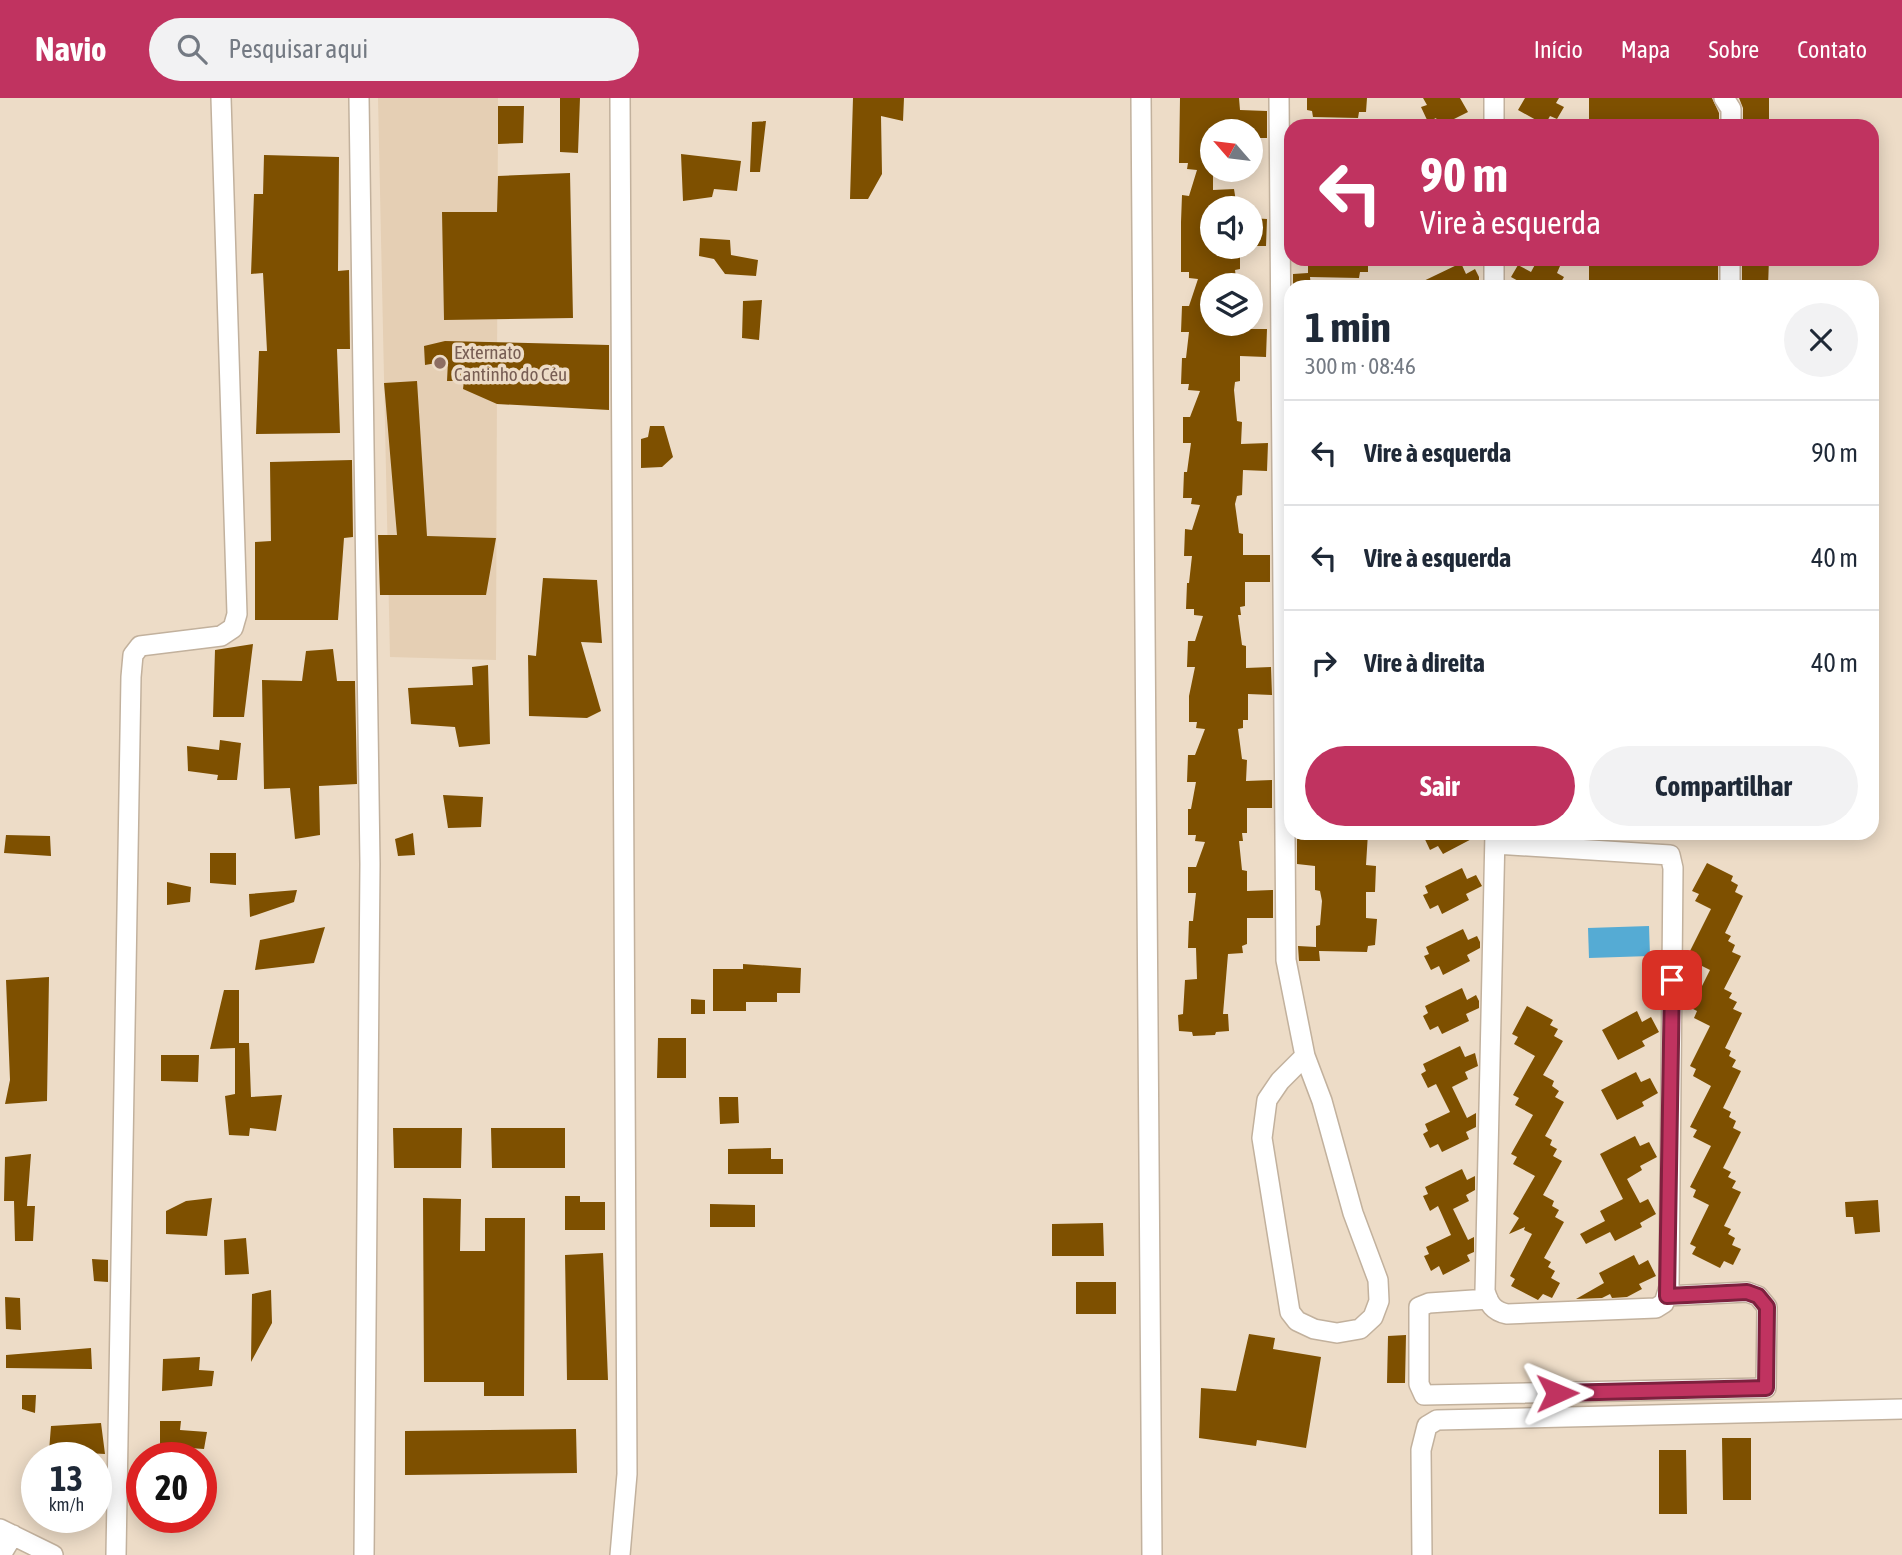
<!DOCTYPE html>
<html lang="pt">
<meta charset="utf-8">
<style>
:root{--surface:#fff;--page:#f2f2f3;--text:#1f2937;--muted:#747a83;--line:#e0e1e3;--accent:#c03360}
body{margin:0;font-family:"Asap Condensed",sans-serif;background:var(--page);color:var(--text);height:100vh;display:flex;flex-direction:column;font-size:26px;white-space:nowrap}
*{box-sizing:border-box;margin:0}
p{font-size:23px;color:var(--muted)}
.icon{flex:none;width:38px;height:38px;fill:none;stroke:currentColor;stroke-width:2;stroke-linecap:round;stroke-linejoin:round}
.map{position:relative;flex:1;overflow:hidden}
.panel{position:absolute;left:1284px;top:182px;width:595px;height:560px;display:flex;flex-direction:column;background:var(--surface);border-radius:21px;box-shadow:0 4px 18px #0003}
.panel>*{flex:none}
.banner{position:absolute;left:1284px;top:21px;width:595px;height:147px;border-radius:21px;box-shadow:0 4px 18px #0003;background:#c03360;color:#fff;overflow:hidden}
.needle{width:46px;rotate:298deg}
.controls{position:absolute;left:1200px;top:21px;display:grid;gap:14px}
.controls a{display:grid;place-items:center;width:63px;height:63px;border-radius:50%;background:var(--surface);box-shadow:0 4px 18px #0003;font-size:35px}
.speed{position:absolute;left:21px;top:1344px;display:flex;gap:14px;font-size:35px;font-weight:700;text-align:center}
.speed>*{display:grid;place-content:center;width:91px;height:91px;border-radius:50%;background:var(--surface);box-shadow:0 4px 18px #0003;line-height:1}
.speed small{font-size:18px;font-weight:400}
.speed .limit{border:10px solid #d22;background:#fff;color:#111}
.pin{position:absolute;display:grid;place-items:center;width:60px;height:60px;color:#fff;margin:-30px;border-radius:14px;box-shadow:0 4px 10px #0006}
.me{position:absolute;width:77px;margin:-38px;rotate:89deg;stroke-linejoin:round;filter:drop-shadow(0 0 5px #0008)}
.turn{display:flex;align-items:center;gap:24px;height:147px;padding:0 21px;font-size:32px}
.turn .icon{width:91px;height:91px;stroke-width:2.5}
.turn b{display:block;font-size:49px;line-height:60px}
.round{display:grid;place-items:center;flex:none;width:74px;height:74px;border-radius:37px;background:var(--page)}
.headline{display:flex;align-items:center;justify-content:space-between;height:119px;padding:0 21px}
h1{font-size:42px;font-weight:700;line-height:52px}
.button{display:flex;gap:14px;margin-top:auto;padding:14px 21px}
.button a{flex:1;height:80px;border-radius:42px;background:var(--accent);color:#fff;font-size:28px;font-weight:700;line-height:80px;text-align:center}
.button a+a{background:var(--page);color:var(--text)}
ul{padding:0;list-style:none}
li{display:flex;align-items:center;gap:21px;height:105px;padding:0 21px;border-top:2px solid var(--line)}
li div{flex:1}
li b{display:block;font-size:26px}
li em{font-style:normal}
header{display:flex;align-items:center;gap:42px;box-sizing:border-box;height:98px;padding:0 35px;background:var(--accent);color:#fff}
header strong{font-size:33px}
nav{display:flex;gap:38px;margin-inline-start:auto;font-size:24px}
.search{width:490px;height:63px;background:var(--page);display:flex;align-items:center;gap:18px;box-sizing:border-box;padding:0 24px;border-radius:38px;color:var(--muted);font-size:26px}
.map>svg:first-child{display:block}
.built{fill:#e5cfb4}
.water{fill:#55abd4}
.building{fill:#7e5000}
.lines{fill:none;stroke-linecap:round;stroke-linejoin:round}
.minor-casing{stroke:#c2b19d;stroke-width:22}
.minor{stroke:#fff;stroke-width:19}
.route-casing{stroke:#7d213e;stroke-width:18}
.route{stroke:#c03360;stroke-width:12}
.education-dot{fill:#8d6e63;stroke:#eddcc7;stroke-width:2.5}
.labels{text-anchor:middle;stroke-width:7;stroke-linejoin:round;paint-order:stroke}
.education-label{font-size:19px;fill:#785e54;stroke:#eddcc7;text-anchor:start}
</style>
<header>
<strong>Navio</strong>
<div class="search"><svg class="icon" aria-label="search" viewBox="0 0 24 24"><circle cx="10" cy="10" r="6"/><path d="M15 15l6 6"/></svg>Pesquisar aqui</div>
<nav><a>Início</a><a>Mapa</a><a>Sobre</a><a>Contato</a></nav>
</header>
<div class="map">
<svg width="1902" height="1457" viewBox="0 0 1902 1457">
<rect width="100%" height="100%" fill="#eddcc7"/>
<!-- built -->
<path class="built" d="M 378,0 L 498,0 L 496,562 L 390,559 Z"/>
<!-- water -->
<path class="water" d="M 1649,828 L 1650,858 L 1589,860 L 1588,830 Z"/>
<!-- building -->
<path class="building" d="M 560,0 L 580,0 L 578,55 L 560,54 Z
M 853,0 L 904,0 L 903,23 L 881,18 L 882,76 L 868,101 L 850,101 Z
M 1180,0 L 1239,0 L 1240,12 L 1267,13 L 1267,40 L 1251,40 L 1251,33 L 1213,33 L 1213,92 L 1234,91 L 1237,110 L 1213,110 L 1213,149 L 1240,149 L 1240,171 L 1235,172 L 1236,180 L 1213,182 L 1213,226 L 1240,226 L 1240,231 L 1267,231 L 1266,259 L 1240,258 L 1240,283 L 1235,284 L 1234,292 L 1237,323 L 1242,324 L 1241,346 L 1268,345 L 1267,373 L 1243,372 L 1242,397 L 1237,398 L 1235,406 L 1239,435 L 1243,436 L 1243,457 L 1270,457 L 1270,484 L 1245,484 L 1245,508 L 1240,509 L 1241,517 L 1238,517 L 1242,547 L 1246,548 L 1246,570 L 1271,569 L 1272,597 L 1248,596 L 1248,622 L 1243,622 L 1243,630 L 1238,631 L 1242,661 L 1247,662 L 1246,683 L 1272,682 L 1272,710 L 1247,710 L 1247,735 L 1242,735 L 1243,743 L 1239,743 L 1242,772 L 1247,773 L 1247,793 L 1273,792 L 1273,820 L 1247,820 L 1247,846 L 1242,848 L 1243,855 L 1228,856 L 1223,916 L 1228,916 L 1229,933 L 1216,934 L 1215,937 L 1193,938 L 1192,934 L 1179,933 L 1178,917 L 1183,916 L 1185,882 L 1197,881 L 1196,850 L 1188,850 L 1189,823 L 1193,823 L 1196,795 L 1188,795 L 1188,769 L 1196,769 L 1205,744 L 1195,743 L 1196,737 L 1188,737 L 1188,711 L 1191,711 L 1196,684 L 1187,684 L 1188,657 L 1195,657 L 1205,631 L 1196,630 L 1197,624 L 1189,624 L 1189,598 L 1195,569 L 1187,569 L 1188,543 L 1195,543 L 1203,518 L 1194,517 L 1194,511 L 1186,511 L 1187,485 L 1189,485 L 1192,458 L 1184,458 L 1185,431 L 1192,432 L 1200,407 L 1191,406 L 1192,400 L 1183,400 L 1184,374 L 1187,374 L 1191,345 L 1183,345 L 1183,319 L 1190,319 L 1200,293 L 1188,292 L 1189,286 L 1181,286 L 1182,260 L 1186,260 L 1189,234 L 1181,234 L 1182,208 L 1189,208 L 1198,181 L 1189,180 L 1189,174 L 1181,174 L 1181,124 L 1182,97 L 1189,98 L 1197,72 L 1187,71 L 1188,65 L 1179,65 Z
M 1307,0 L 1367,0 L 1366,14 L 1359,14 L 1358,20 L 1313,19 L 1312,13 L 1307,12 Z
M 1423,0 L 1460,0 L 1468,14 L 1440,28 L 1436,20 L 1428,24 L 1421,9 L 1427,7 Z
M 1525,0 L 1559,0 L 1556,5 L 1564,9 L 1557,21 L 1550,18 L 1545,27 L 1518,12 Z
M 1589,0 L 1712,0 L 1719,15 L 1719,28 L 1589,28 Z
M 1739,0 L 1769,0 L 1769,28 L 1743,28 L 1743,10 Z
M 498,8 L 524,8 L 523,45 L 498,46 Z
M 766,23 L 760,74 L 750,74 L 752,24 Z
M 681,56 L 741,63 L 737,93 L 714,91 L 712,99 L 683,103 Z
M 264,57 L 339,59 L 338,173 L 349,172 L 350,251 L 337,251 L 340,335 L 256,336 L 259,253 L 267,253 L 263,175 L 251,176 L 254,96 L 263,96 Z
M 570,75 L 573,220 L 444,222 L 442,114 L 497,114 L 498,78 Z
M 1251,120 L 1267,121 L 1266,148 L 1251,148 Z
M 700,140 L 730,142 L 731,157 L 758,162 L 756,178 L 725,176 L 714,161 L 699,158 Z
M 1308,161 L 1368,161 L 1368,174 L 1360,174 L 1359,180 L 1310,179 L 1311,189 L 1293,189 L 1293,176 L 1308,175 Z
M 1538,161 L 1547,161 L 1560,168 L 1557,175 L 1564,179 L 1558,189 L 1529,189 L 1511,179 L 1518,167 L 1531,174 Z
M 1589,161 L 1718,161 L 1718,189 L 1589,189 Z
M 1742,161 L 1769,161 L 1768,189 L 1742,189 Z
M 1461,165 L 1466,176 L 1475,171 L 1479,179 L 1479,184 L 1473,189 L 1411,189 Z
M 762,202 L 759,242 L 742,240 L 743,203 Z
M 445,243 L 609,247 L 609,312 L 497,306 L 463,291 L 464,283 L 447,283 L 448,263 L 425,267 L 424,248 Z
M 417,283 L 427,438 L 496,440 L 486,497 L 380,497 L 378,437 L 397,437 L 384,285 Z
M 650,328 L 664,328 L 673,359 L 662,369 L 641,370 L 641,341 L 648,339 Z
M 352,362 L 353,439 L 344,440 L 338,522 L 255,522 L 255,444 L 271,443 L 270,364 Z
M 543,480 L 597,482 L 602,545 L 581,544 L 601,613 L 587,620 L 529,618 L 528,557 L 536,558 Z
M 253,546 L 244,619 L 213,619 L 215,552 Z
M 333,551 L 337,583 L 355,583 L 357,686 L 319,688 L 320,737 L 295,741 L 290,690 L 264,691 L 262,582 L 302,583 L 306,553 Z
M 488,567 L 490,646 L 459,649 L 455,629 L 411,626 L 408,590 L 473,587 L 472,569 Z
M 220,642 L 241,645 L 237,682 L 217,682 L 218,677 L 188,673 L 187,648 L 219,652 Z
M 443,697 L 483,699 L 481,729 L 448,730 Z
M 413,735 L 415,757 L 398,758 L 395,741 Z
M 1320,735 L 1368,735 L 1366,767 L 1376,768 L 1375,794 L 1366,794 L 1366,820 L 1377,821 L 1375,847 L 1368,848 L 1367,854 L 1319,853 L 1320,863 L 1299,863 L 1298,848 L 1316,849 L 1316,828 L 1320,827 L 1322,803 L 1320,793 L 1315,792 L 1315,768 L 1297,766 L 1297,741 L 1321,738 Z
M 1422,735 L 1483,735 L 1443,756 L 1438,748 L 1430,752 Z
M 6,737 L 50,738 L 51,758 L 4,755 Z
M 210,755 L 236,755 L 236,787 L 210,785 Z
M 1707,765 L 1733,778 L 1731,783 L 1738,787 L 1735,794 L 1743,798 L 1725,835 L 1731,838 L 1728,843 L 1735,847 L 1732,854 L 1741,858 L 1724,891 L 1732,895 L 1729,900 L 1737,904 L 1733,911 L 1742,915 L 1725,950 L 1731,953 L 1729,958 L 1736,962 L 1732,969 L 1741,973 L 1723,1010 L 1731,1014 L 1729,1019 L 1736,1023 L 1733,1030 L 1741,1034 L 1723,1070 L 1731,1074 L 1728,1079 L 1736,1083 L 1732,1090 L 1741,1094 L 1724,1128 L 1731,1131 L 1728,1136 L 1735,1140 L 1732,1147 L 1741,1151 L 1733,1167 L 1724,1163 L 1720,1170 L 1692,1156 L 1696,1149 L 1690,1146 L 1709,1107 L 1693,1099 L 1696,1092 L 1690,1089 L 1711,1048 L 1693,1039 L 1697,1032 L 1690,1029 L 1711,988 L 1693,978 L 1696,971 L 1690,968 L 1710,928 L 1694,920 L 1697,913 L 1691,910 L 1710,872 L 1692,863 L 1696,856 L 1690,853 L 1711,811 L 1695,803 L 1699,796 L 1692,793 Z
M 1462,770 L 1467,781 L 1476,777 L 1482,788 L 1466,796 L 1469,802 L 1442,816 L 1438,807 L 1430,811 L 1423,797 L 1428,795 L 1425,788 Z
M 167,784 L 191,789 L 190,804 L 167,807 Z
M 297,792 L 294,804 L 250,819 L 249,796 Z
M 325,829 L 314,865 L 255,872 L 260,842 Z
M 1463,831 L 1468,842 L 1477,838 L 1480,844 L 1480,850 L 1467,857 L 1470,863 L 1443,877 L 1439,868 L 1431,872 L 1424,858 L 1429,856 L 1426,849 Z
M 743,866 L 801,870 L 800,895 L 777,895 L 777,904 L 746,904 L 746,913 L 713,913 L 713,871 L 743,871 Z
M 49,879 L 47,1003 L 5,1006 L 10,982 L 6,882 Z
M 1462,890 L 1467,902 L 1476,897 L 1479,903 L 1479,910 L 1466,916 L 1469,923 L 1442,936 L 1438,928 L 1430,932 L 1423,918 L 1428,915 L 1425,908 Z
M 224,892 L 239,892 L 239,945 L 249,945 L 251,999 L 282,997 L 276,1033 L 250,1030 L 249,1038 L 229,1037 L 225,998 L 235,996 L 235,950 L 210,951 Z
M 691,901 L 705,902 L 705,916 L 691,916 Z
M 1527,908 L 1553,922 L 1550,927 L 1558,931 L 1554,938 L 1563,943 L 1543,977 L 1554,983 L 1552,988 L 1559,993 L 1555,999 L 1564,1004 L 1545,1038 L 1552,1042 L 1550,1047 L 1557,1051 L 1553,1058 L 1562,1063 L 1543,1097 L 1554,1103 L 1552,1108 L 1559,1112 L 1555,1119 L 1564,1124 L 1544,1160 L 1551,1164 L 1548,1169 L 1555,1173 L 1551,1180 L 1560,1185 L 1552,1200 L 1543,1196 L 1538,1202 L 1511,1188 L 1515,1181 L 1510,1178 L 1532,1136 L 1524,1132 L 1525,1129 L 1509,1136 L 1519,1120 L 1513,1116 L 1535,1078 L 1513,1066 L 1517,1059 L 1511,1056 L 1533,1017 L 1515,1007 L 1519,1000 L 1513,997 L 1535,958 L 1514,946 L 1518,939 L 1512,936 Z
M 1637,913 L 1642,924 L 1651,919 L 1659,934 L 1642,943 L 1645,948 L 1618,962 L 1602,932 Z
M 658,940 L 686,940 L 686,980 L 657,980 Z
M 1460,948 L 1465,959 L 1475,955 L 1478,968 L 1465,974 L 1468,981 L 1452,989 L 1467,1020 L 1476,1015 L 1476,1029 L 1466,1034 L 1469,1041 L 1442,1054 L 1438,1046 L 1430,1050 L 1423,1036 L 1428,1033 L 1425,1026 L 1450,1014 L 1436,986 L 1428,990 L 1421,976 L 1426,973 L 1423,966 Z
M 161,957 L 199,957 L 198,984 L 161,983 Z
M 1636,974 L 1641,984 L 1650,980 L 1658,995 L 1642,1004 L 1644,1008 L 1617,1022 L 1601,992 Z
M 719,999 L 738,999 L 739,1025 L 720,1026 Z
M 393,1030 L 462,1030 L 461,1070 L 394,1070 Z
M 491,1030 L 565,1030 L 565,1070 L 492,1070 Z
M 1635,1038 L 1640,1048 L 1649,1044 L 1657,1059 L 1640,1068 L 1642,1072 L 1627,1081 L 1640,1105 L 1648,1101 L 1656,1116 L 1640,1125 L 1642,1129 L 1615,1143 L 1610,1134 L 1586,1146 L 1580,1136 L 1605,1123 L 1600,1113 L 1623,1101 L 1600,1056 Z
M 771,1050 L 771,1061 L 783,1061 L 783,1076 L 728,1076 L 728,1051 Z
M 31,1056 L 27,1108 L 35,1108 L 33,1143 L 15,1143 L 14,1103 L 4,1103 L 5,1059 Z
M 1462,1071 L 1467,1082 L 1475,1078 L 1475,1092 L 1466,1097 L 1469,1103 L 1453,1111 L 1468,1142 L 1474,1139 L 1474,1154 L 1467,1157 L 1470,1163 L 1443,1177 L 1439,1168 L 1431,1173 L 1424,1158 L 1429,1156 L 1426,1149 L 1451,1137 L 1438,1108 L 1430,1113 L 1423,1098 L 1428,1096 L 1425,1089 Z
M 565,1098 L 580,1098 L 580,1104 L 605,1104 L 605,1132 L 565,1132 Z
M 212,1100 L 207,1138 L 166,1136 L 166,1113 L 186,1103 Z
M 423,1100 L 461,1101 L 460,1153 L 485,1153 L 485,1120 L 525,1120 L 524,1298 L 484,1298 L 484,1284 L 424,1284 Z
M 1878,1102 L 1880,1134 L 1855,1136 L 1853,1119 L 1846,1119 L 1845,1104 Z
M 710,1106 L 755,1107 L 755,1129 L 710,1129 Z
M 1103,1125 L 1104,1158 L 1052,1158 L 1052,1126 Z
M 246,1140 L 249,1176 L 225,1177 L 224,1142 Z
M 603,1155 L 608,1282 L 567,1282 L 565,1157 Z
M 1634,1157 L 1639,1167 L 1648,1162 L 1656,1178 L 1639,1186 L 1642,1191 L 1627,1199 L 1612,1200 L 1610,1196 L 1602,1200 L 1576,1201 L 1604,1185 L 1599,1175 Z
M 92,1161 L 108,1162 L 108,1184 L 94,1183 Z
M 1076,1184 L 1116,1184 L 1116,1216 L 1076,1216 Z
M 271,1192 L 272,1225 L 251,1264 L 252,1196 Z
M 5,1199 L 20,1200 L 21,1232 L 6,1231 Z
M 1249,1236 L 1275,1240 L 1273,1251 L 1321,1259 L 1306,1350 L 1257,1342 L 1256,1348 L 1199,1340 L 1201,1290 L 1236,1293 Z
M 1406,1237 L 1405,1285 L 1387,1285 L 1388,1238 Z
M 91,1250 L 92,1271 L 6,1270 L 6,1257 Z
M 200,1259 L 199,1272 L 214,1273 L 212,1288 L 162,1293 L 163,1261 Z
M 22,1297 L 36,1297 L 35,1315 L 22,1311 Z
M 160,1323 L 181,1323 L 180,1332 L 207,1334 L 204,1351 L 160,1348 Z
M 101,1325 L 105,1356 L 49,1353 L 51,1328 Z
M 576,1331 L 577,1375 L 405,1377 L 405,1333 Z
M 1722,1340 L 1751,1340 L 1751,1402 L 1723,1402 Z
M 1659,1352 L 1686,1352 L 1687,1416 L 1659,1416 Z"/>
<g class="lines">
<defs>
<path id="minor" d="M 359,0 L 370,766 L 364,1457
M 1141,0 L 1152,1457
M 1279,0 L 1286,862 L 1305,958 L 1322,1003 L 1353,1115 L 1378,1182 L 1379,1203 L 1373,1219 L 1360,1231 L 1337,1235 L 1314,1231 L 1297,1223 L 1290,1214 L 1262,1040 L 1267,1002 L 1280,983 L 1305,958
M 1494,0 L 1494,28
M 1724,0 L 1731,11 L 1731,28
M 1494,161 L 1494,189
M 1730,189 L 1730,161
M 1495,735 L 1485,1193 C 1489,1206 1493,1213 1507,1216 L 1656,1210 L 1664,1205 L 1669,1189 L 1673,770 L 1670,757 L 1495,746
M 1488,1201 L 1429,1205 L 1419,1209 L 1419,1286 L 1424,1297 L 1766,1290 L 1767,1209 L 1758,1198 L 1747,1194 L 1667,1198
M 0,1431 L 53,1457
M 1,1457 L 13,1437
M 116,1457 L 131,579 L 133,557 L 140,548 L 221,538 L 233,530 L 237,516 L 221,0
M 620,1457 L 627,1376 L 620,0
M 1422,1457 L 1421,1352 L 1427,1328 L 1437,1322 L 1902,1311"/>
</defs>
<!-- minor casing -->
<use href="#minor" class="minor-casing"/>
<!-- minor -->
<use href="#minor" class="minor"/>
</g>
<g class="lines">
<defs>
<path id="route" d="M 1557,1295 L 1766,1290 L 1767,1209 L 1758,1198 L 1747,1194 L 1667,1198 L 1672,882"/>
</defs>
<!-- route casing -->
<use href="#route" class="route-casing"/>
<!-- route -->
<use href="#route" class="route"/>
</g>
<!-- markers -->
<circle class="education-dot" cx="440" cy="265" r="7"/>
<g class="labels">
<!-- education labels -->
<g class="education-label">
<text x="454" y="261">Externato<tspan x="454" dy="22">Cantinho do Céu</tspan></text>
</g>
</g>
</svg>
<div class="controls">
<a><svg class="needle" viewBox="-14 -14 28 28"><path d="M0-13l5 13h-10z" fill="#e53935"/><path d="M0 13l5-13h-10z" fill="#747a83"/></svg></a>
<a><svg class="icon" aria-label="sound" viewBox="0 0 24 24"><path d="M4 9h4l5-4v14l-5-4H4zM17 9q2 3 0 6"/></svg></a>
<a><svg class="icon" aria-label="layers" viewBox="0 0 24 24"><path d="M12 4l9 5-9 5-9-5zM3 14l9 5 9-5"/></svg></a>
</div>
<div class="speed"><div>13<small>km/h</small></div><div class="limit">20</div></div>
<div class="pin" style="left:1672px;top:882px;background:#d93025"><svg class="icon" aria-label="arrive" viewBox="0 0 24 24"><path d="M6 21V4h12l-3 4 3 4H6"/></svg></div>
<svg class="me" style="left:1557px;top:1295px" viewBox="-20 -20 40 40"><path d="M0-17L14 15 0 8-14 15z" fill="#c03360" stroke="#fff" stroke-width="4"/></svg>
<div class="banner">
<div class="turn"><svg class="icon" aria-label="left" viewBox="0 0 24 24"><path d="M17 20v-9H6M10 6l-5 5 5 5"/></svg><div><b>90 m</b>Vire à esquerda</div></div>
</div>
<section class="panel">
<div class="headline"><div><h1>1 min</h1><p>300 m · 08:46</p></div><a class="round"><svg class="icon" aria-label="close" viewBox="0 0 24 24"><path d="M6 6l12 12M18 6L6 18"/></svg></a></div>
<ul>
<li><svg class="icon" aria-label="left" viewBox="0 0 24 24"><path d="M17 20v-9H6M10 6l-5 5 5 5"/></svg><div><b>Vire à esquerda</b></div><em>90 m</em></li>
<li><svg class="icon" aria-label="left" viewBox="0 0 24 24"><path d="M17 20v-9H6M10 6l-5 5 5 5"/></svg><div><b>Vire à esquerda</b></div><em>40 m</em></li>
<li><svg class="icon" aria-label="right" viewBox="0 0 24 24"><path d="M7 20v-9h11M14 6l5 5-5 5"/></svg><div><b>Vire à direita</b></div><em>40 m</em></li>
</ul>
<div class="button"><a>Sair</a><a>Compartilhar</a></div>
</section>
</div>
